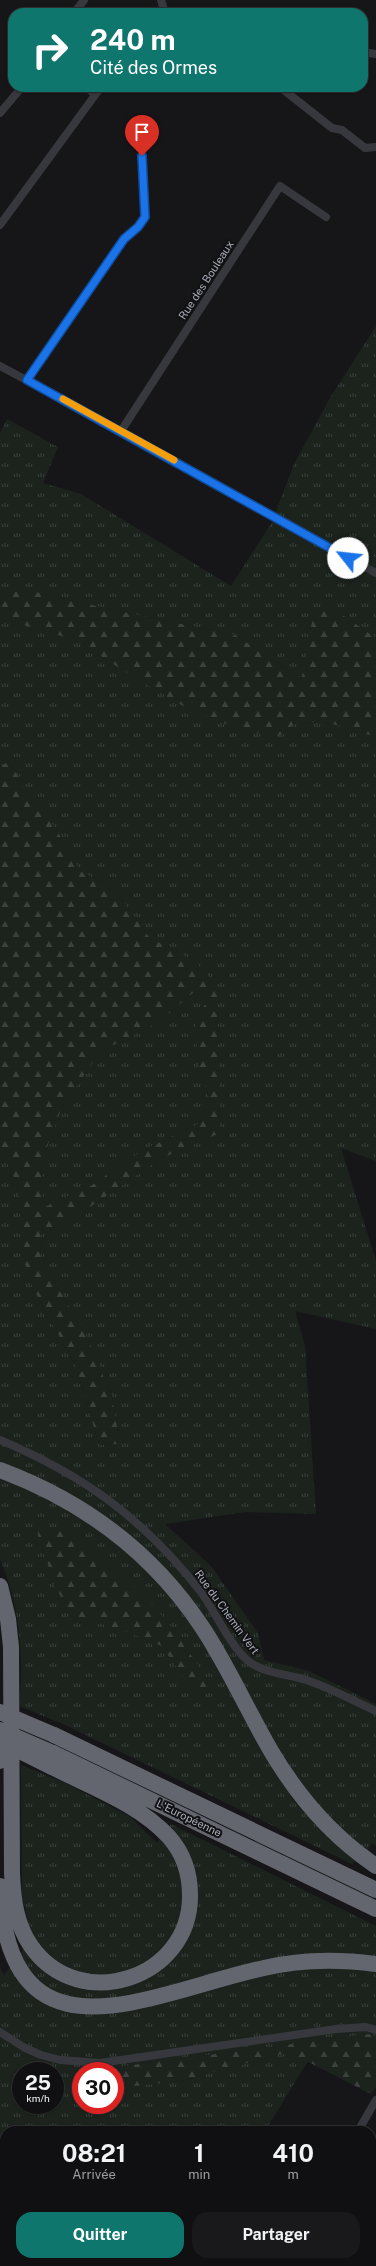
<!DOCTYPE html>
<html lang="fr">
<meta charset="utf-8">
<style>
:root{--surface:#101012;--page:#19191b;--text:#f1f3f6;--muted:#9c9d9f;--line:#303032;--accent:#0f766e}
body{margin:0;font-family:"Public Sans",sans-serif;background:var(--page);color:var(--text);height:100vh;display:flex;flex-direction:column;font-size:15px;white-space:nowrap}
*{box-sizing:border-box;margin:0}
p{font-size:13px;color:var(--muted)}
.icon{flex:none;width:22px;height:22px;fill:none;stroke:currentColor;stroke-width:2;stroke-linecap:round;stroke-linejoin:round}
.map{position:relative;flex:1;overflow:hidden}
.side{position:absolute;left:0px;top:2126px;width:376px;height:140px;display:flex;flex-direction:column;background:var(--surface);border-radius:16px 16px 0 0;box-shadow:0 1px 3px #0004,0 0 0 1px var(--line)}
.side>*{flex:none}
.guide{position:absolute;left:8px;top:8px;width:360px;height:84px;border-radius:16px;box-shadow:0 1px 3px #0004,0 0 0 1px var(--line);background:#0f766e;color:#fff;overflow:hidden}
.speed{position:absolute;left:12px;top:2062px;display:flex;gap:8px;font-size:20px;font-weight:700;text-align:center}
.speed>*{display:grid;place-content:center;width:52px;height:52px;border-radius:50%;background:var(--surface);box-shadow:0 1px 3px #0004,0 0 0 1px var(--line);line-height:1}
.speed small{font-size:10px;font-weight:400}
.speed .limit{border:6px solid #d22;background:#fff;color:#111}
.pin{position:absolute;display:grid;place-items:center;width:34px;height:34px;color:#fff;margin:-41px -17px;border-radius:50% 50% 50% 0;rotate:-45deg;box-shadow:0 0 4px #0007}
.pin .icon{rotate:45deg}
.me{position:absolute;width:44px;margin:-22px;rotate:299deg;stroke-linejoin:round;filter:drop-shadow(0 0 3px #0008)}
.turn{display:flex;align-items:center;gap:14px;height:84px;padding:0 16px;font-size:18px}
.turn .icon{width:52px;height:52px;stroke-width:2.5}
.turn b{display:block;font-size:28px;line-height:34px}
.eta{display:flex;justify-content:space-evenly;align-items:center;height:68px;text-align:center}
.eta b{font-size:24px;font-weight:700;line-height:28px}
.primary-button{display:flex;gap:8px;margin-top:auto;padding:8px 16px}
.primary-button a{flex:1;height:46px;border-radius:16px;background:var(--accent);color:#fff;font-size:16px;font-weight:700;line-height:46px;text-align:center}
.primary-button a+a{background:var(--page);color:var(--text)}
.map>svg:first-child{display:block}
.grass{fill:url(#grass-tufts);fill-rule:evenodd}
.forest{fill:url(#forest-firs);fill-rule:evenodd}
.lines{fill:none;stroke-linecap:round;stroke-linejoin:round}
.minor{stroke:#37383d;stroke-width:8}
.motorway{stroke:#63666e;stroke-width:16}
.motorway-bridge{stroke:#63666e;stroke-width:16}
.route-casing{stroke:#114b97;stroke-width:10}
.route{stroke:#1a73e8;stroke-width:7}
.slow{stroke:#f59e0b;stroke-width:7}
.labels{text-anchor:middle;stroke-width:4;stroke-linejoin:round;paint-order:stroke}
.street-label{font-size:11px;fill:#a8adb8;stroke:#111113}
</style>
<div class="map">
<svg width="376" height="2266" viewBox="0 0 376 2266">
<defs>
<pattern id="grass-tufts" width="24" height="20" patternUnits="userSpaceOnUse"><rect width="24" height="20" fill="#1c231d"/><path d="M3 7l-1-3M5 7V3M7 7l1-3M15 17l-1-3M17 17v-4M19 17l1-3" fill="none" stroke="#3a403c"/></pattern>
<pattern id="forest-firs" width="22" height="20" patternUnits="userSpaceOnUse"><rect width="22" height="20" fill="#1c231d"/><path d="M5 1l3.5 6h-7zM16 11l3.5 6h-7z" fill="#3a403c"/></pattern>
</defs>
<rect width="100%" height="100%" fill="#161618"/>
<!-- grass -->
<path class="grass" d="M 376,326 L 376,638 L 328,605 L 302,678 L 235,635 L 118,611 L 36,592 L 0,592 L 0,433 L 7,419 L 58,447 L 43,483 L 81,494 L 231,586 L 272,522 L 294,464 L 330,398 Z
M 0,620 L 10,621 L 78,641 L 130,675 L 279,736 L 296,723 L 326,722 L 376,737 L 376,1161 L 341,1148 L 376,1261 L 376,1329 L 295,1311 L 305,1346 L 316,1514 L 245,1512 L 165,1524 L 211,1566 L 258,1633 L 264,1660 L 309,1671 L 376,1704 L 376,1846 L 372,1843 L 369,1849 L 352,1864 L 65,1725 L 19,1706 C 24,1655 20,1606 0,1559 L 0,1155 L 7,1159 L 19,1191 L 32,1286 L 77,1369 L 99,1445 L 120,1444 L 112,1397 L 88,1339 L 41,1259 L 40,1235 L 90,1207 L 160,1159 L 220,1133 L 217,1002 L 221,992 L 196,962 L 149,937 L 115,890 L 80,871 L 56,829 L 32,799 L 9,762 L 0,766 Z
M 195,991 L 207,1001 L 198,1061 L 209,1097 L 201,1123 L 143,1150 L 92,1185 L 43,1208 L 43,1158 L 62,1107 L 100,1052 L 160,1021 Z
M 21,1765 L 65,1783 L 129,1816 L 157,1843 L 171,1824 L 376,1926 L 376,2037 L 369,2034 L 109,2068 L 110,2071 L 81,2071 L 81,2105 L 115,2105 L 115,2085 L 116,2087 L 181,2081 L 289,2052 L 308,2061 L 265,2131 L 5,2131 L 5,2261 L 371,2261 L 371,2222 L 376,2224 L 376,2266 L 0,2266 L 0,1968 L 4,1975 L 22,1952 L 28,1921 L 22,1895 ZM 21,2071 L 55,2071 L 55,2105 L 21,2105 Z"/>
<!-- forest -->
<path class="forest" d="M 0,592 L 36,592 L 118,611 L 235,635 L 302,678 L 314,610 L 328,605 L 376,638 L 376,737 L 326,722 L 296,723 L 279,736 L 239,729 L 190,710 L 130,675 L 78,641 L 10,621 L 0,620 Z
M 9,762 L 32,799 L 56,829 L 80,871 L 115,890 L 149,937 L 196,962 L 222,992 L 217,1002 L 220,1133 L 160,1159 L 90,1207 L 40,1235 L 41,1259 L 88,1339 L 112,1397 L 120,1444 L 99,1445 L 77,1369 L 32,1286 L 22,1254 L 19,1191 L 7,1159 L 0,1155 L 0,766 ZM 195,991 L 207,1001 L 195,1021 L 198,1061 L 209,1097 L 201,1123 L 143,1150 L 92,1185 L 43,1208 L 43,1158 L 62,1107 L 100,1052 L 160,1021 Z
M 66,1527 L 137,1589 L 168,1622 L 211,1684 L 196,1696 L 162,1646 L 121,1630 L 72,1615 L 55,1587 L 37,1530 Z
M 369,2034 L 376,2037 L 376,2087 L 371,2094 L 289,2052 L 181,2081 L 116,2088 L 115,2071 L 110,2071 L 109,2068 Z"/>
<g class="lines">
<!-- minor -->
<path class="minor" d="M 161,0 L 165,13
M 74,13 L 84,0
M 363,57 L 369,53 L 376,54
M 86,87 L 95,94
M 280,87 L 332,128 L 342,130 L 365,148 L 376,147
M 0,113 L 22,87
M 0,225 L 101,87
M 0,366 L 99,419 L 376,573
M 27,380 L 124,239 L 138,227 L 145,217 L 142,156
M 121,431 L 280,186 L 326,217
M 0,1440 C 85,1476 144,1519 201,1592 C 214,1610 232,1648 247,1660 C 263,1674 290,1674 309,1681 C 332,1689 354,1701 376,1711
M 0,2032 L 25,2048 L 41,2055 L 60,2060 L 100,2063 L 336,2029 L 366,2027 L 376,2030
M 358,2131 L 376,2100"/>
<!-- motorway -->
<path class="motorway" d="M 0,1470 C 83,1501 153,1553 202,1627 C 228,1666 247,1710 271,1751 C 297,1795 333,1837 376,1866
M 0,1586 L 8,1619 L 11,1647 L 12,1873 C 13,1898 16,1925 31,1946 C 79,2015 191,1979 190,1895 C 190,1874 183,1853 169,1837 C 139,1804 91,1787 52,1767
M 54,1735 L 376,1890
M 53,1753 L 376,1909
M 0,1761 L 1,1732
M 0,1886 C 8,2074 152,1992 264,1968 C 301,1959 339,1959 376,1964"/>
<!-- motorway-bridge -->
<path class="motorway-bridge" d="M 0,1712 L 54,1735
M 0,1730 L 53,1753
M 0,1741 L 52,1767"/>
</g>
<g class="lines">
<defs>
<path id="route" d="M 142,156 L 145,217 L 138,227 L 124,239 L 27,380 L 348,558"/>
</defs>
<!-- route casing -->
<use href="#route" class="route-casing"/>
<!-- route -->
<use href="#route" class="route"/>
<!-- slow -->
<path class="slow" d="M 63,399 L 174,460"/>
</g>
<g class="labels">
<!-- street labels -->
<g class="street-label">
<text transform="translate(206 280) rotate(-57)" y="4">Rue des Bouleaux</text>
<text transform="translate(227 1612) rotate(54)" y="4">Rue du Chemin Vert</text>
<text transform="translate(189 1818) rotate(26)" y="4">L'Européenne</text>
</g>
</g>
</svg>
<div class="speed"><div>25<small>km/h</small></div><div class="limit">30</div></div>
<div class="pin" style="left:142px;top:156px;background:#d93025"><svg class="icon" aria-label="arrive" viewBox="0 0 24 24"><path d="M6 21V4h12l-3 4 3 4H6"/></svg></div>
<svg class="me" style="left:348px;top:558px" viewBox="-20 -20 40 40"><circle r="19" fill="#fff"/><path d="M0-13L10 11 0 6-10 11z" fill="#1a73e8"/></svg>
<div class="guide">
<div class="turn"><svg class="icon" aria-label="right" viewBox="0 0 24 24"><path d="M7 20v-9h11M14 6l5 5-5 5"/></svg><div><b>240 m</b>Cité des Ormes</div></div>
</div>
<section class="side">
<div class="eta">
<div><b>08:21</b><p>Arrivée</p></div>
<div><b>1</b><p>min</p></div>
<div><b>410</b><p>m</p></div>
</div>
<div class="primary-button"><a>Quitter</a><a>Partager</a></div>
</section>
</div>
